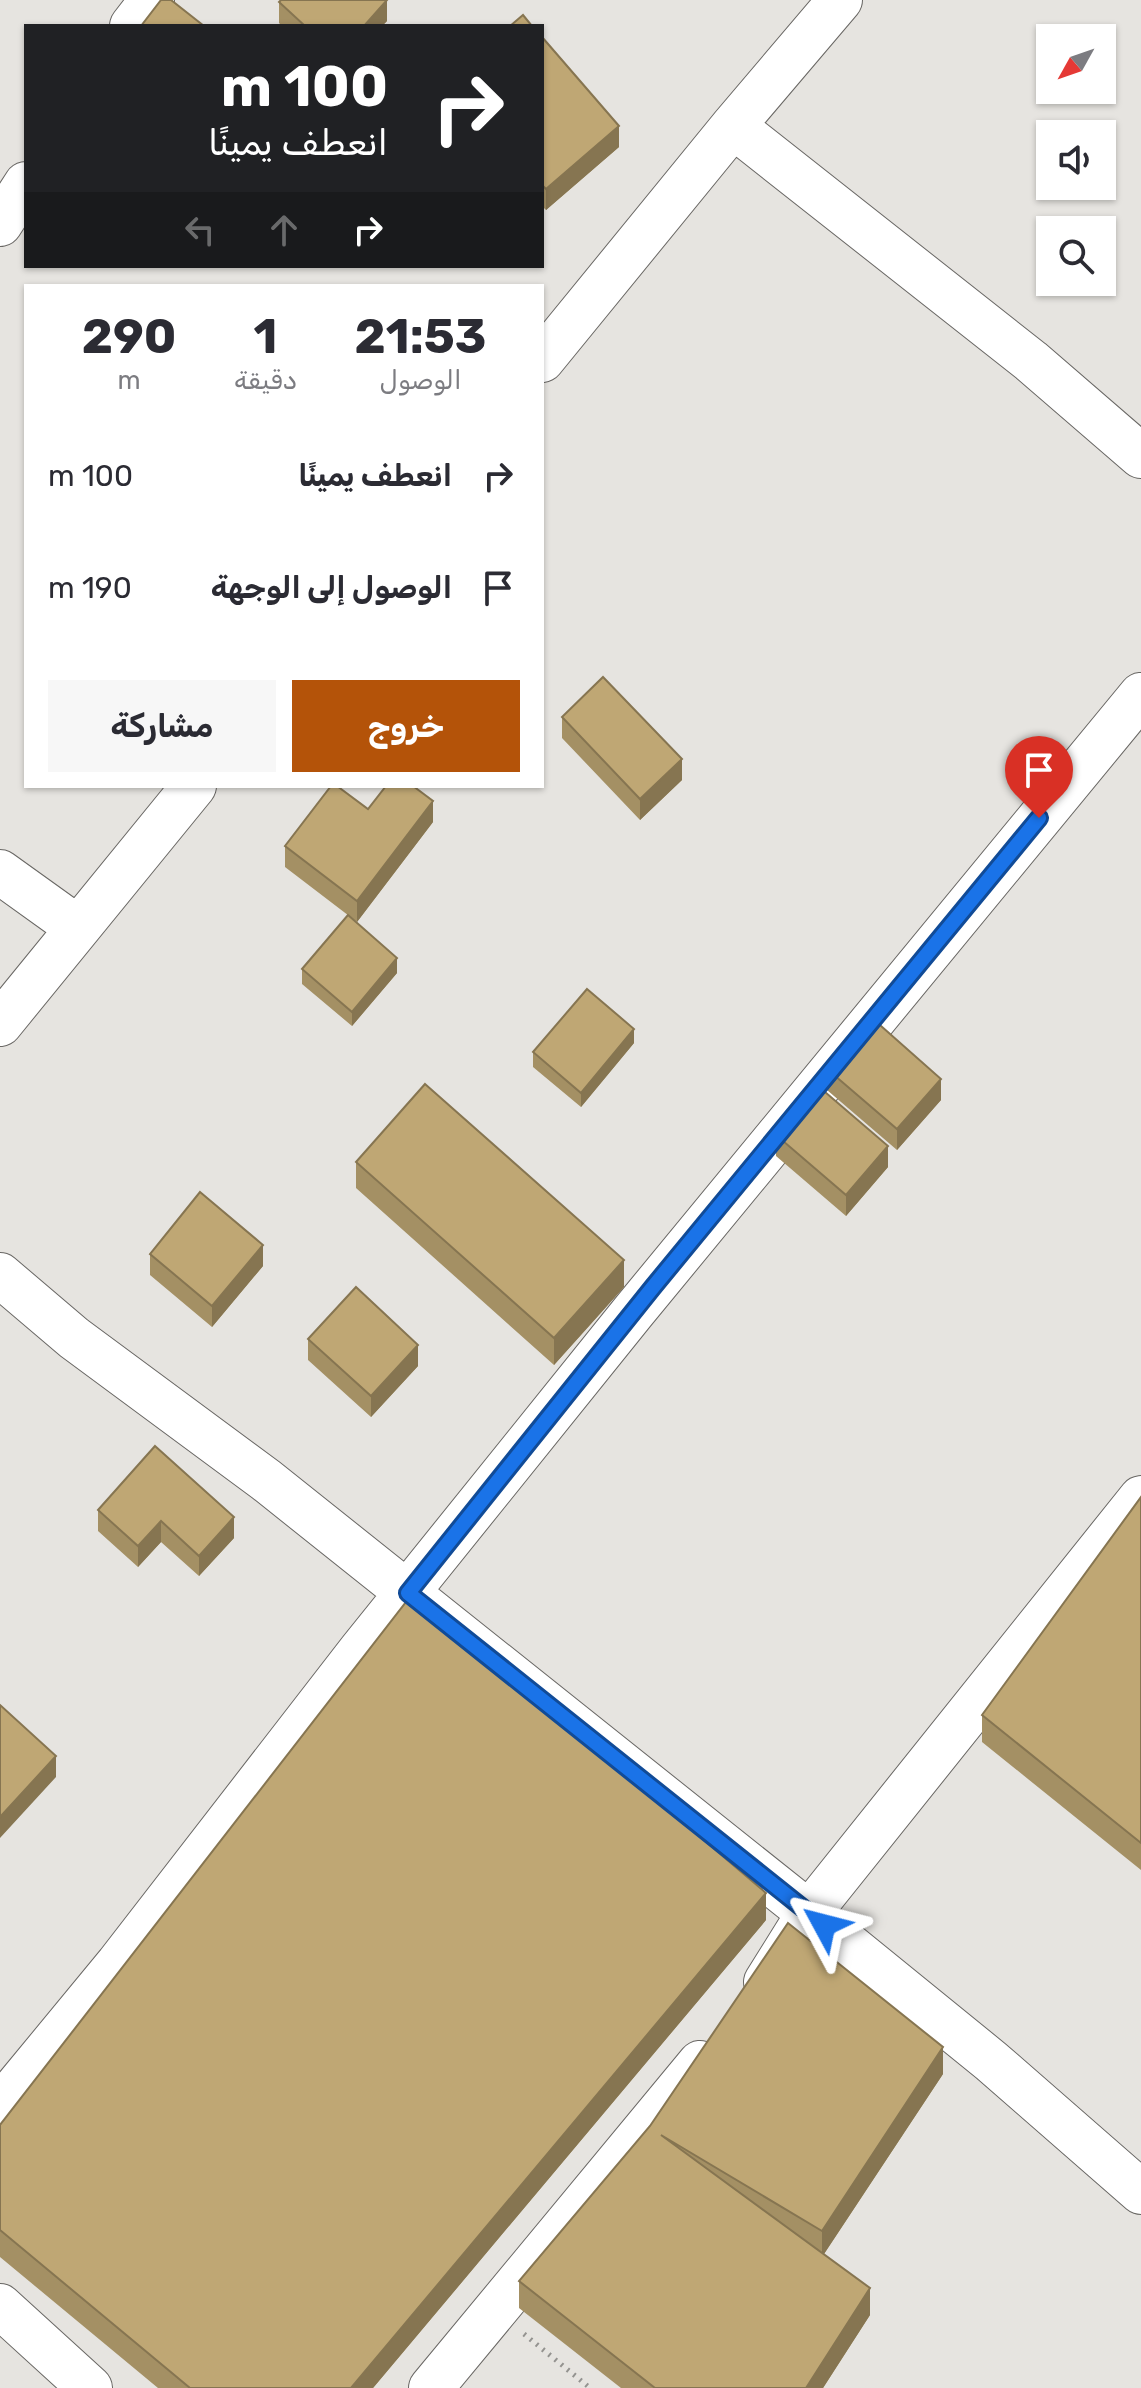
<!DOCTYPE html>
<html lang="ar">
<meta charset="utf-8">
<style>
:root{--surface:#fff;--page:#f7f7f7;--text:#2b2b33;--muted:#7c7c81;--accent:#b45309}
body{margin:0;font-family:Rubik,Vazirmatn,sans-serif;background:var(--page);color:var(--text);direction:rtl;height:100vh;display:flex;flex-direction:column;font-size:30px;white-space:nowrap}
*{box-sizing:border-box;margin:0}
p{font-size:26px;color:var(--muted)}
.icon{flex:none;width:44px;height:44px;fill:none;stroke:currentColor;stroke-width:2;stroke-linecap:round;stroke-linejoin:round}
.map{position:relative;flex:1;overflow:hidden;direction:ltr}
.panel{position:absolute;left:24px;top:284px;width:520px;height:504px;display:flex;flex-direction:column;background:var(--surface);border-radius:0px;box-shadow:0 2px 6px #0004;direction:rtl}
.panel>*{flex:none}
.guide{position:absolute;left:24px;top:24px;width:520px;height:244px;border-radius:0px;box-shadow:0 2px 6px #0004;direction:rtl;background:#202124;color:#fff;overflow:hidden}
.needle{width:52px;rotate:230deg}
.fabs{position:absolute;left:1036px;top:24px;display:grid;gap:16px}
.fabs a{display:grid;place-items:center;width:80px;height:80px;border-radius:0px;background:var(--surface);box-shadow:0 2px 6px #0004;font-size:40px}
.pin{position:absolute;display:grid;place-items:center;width:68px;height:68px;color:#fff;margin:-82px -34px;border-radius:50% 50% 50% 0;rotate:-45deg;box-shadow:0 0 8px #0007}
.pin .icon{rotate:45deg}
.me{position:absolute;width:88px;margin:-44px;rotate:308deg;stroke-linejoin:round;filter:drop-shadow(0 0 6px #0008)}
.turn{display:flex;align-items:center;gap:28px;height:168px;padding:0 24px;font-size:36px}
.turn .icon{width:104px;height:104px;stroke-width:2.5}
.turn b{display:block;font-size:56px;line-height:68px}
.lanes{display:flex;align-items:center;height:76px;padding:0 24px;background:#0003;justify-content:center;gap:40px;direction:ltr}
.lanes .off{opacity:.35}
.eta{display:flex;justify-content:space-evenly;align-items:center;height:136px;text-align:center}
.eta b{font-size:48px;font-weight:700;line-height:56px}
.button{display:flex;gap:16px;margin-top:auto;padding:16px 24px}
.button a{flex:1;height:92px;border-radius:0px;background:var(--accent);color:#fff;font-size:32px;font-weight:700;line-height:92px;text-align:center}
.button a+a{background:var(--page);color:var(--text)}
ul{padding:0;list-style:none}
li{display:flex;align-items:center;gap:24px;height:112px;padding:0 24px}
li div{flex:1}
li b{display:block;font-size:30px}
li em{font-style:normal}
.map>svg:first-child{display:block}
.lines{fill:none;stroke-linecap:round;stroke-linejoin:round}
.minor-casing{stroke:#696764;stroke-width:46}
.path{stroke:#949390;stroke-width:5;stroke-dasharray:2 6;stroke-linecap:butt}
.minor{stroke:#fff;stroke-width:44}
.wall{fill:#a49064}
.shaded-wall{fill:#867551}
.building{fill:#bfa774;stroke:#867551;stroke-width:2}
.route-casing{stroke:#114b97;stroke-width:20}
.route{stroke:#1a73e8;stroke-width:14}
</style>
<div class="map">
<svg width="1141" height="2388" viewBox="0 0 1141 2388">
<rect width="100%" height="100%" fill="#e6e4e0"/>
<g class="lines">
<defs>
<path id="minor" d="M 132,26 L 152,0
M 733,126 L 1031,361 L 1141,456
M 0,224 L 26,184
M 542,360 L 733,126 L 840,0
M 0,872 L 78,928
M 0,1024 L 194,786
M 0,1275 L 74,1338 L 266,1480 L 809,1913 L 766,1982
M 1141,1498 L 809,1913 L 991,2061 L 1141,2192
M 0,2107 L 118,1964 L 361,1650 L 633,1312 L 1141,695
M 0,2306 L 90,2388
M 431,2388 L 700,2063"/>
</defs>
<!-- minor casing -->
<use href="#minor" class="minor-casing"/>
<!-- path -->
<path class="path" d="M 524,2334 L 590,2388"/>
<!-- minor -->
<use href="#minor" class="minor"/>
</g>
<!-- wall -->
<path class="wall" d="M 279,2 L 387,21 L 382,26 L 282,26 L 279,23 Z
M 542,37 L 619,147 L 546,210 L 542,206 Z
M 562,717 L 682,780 L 640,820 L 562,738 Z
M 433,822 L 357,922 L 285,867 L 285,846 Z
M 302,969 L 397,973 L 352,1026 L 302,984 Z
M 634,1043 L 581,1107 L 533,1067 L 533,1052 Z
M 827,1069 L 941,1100 L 897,1150 L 827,1090 Z
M 776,1135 L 888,1167 L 846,1216 L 776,1156 Z
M 356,1162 L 624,1287 L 554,1365 L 356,1188 Z
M 150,1254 L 263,1266 L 212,1327 L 150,1275 Z
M 308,1339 L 418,1366 L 371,1417 L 308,1360 Z
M 155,1446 L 234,1538 L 199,1576 L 161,1542 L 138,1567 L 98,1531 L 98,1510 Z
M 1141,1497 L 1141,1870 L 982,1742 L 982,1715 Z
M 766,1920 L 373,2388 L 158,2388 L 0,2257 L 0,2125 Z
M 943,2074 L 824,2254 L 870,2315 L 823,2388 L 621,2388 L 519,2308 L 519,2281 L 650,2126 Z"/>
<!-- shaded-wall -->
<path class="shaded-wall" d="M 387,0 L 387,21 L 382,26 L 364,26 Z
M 619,126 L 619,147 L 546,210 L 546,189 Z
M 544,668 L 544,682 L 542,685 L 542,671 Z
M 682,759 L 682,780 L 640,820 L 640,799 Z
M 433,801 L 433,822 L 357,922 L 357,901 Z
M 397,958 L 397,973 L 352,1026 L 352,1012 Z
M 634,1029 L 634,1043 L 581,1107 L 581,1093 Z
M 941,1079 L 941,1100 L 897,1150 L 897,1129 Z
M 888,1146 L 888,1167 L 846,1216 L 846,1195 Z
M 263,1245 L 263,1266 L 212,1327 L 212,1306 Z
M 624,1260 L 624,1287 L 554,1365 L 554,1338 Z
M 418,1345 L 418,1366 L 371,1417 L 371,1396 Z
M 234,1517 L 234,1538 L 199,1576 L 199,1556 Z
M 161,1521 L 161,1542 L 138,1567 L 138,1546 Z
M 56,1756 L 56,1777 L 0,1838 L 0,1817 Z
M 766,1893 L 766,1920 L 373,2388 L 351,2388 Z
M 943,2047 L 943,2074 L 822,2257 L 822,2231 Z
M 870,2288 L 870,2315 L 823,2388 L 806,2388 Z"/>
<!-- building -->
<path class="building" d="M 161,0 L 171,0 L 204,26 L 141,26 Z
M 281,0 L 387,0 L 364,26 L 305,26 L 279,2 Z
M 523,15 L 532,26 L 510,26 Z
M 542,37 L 619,126 L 546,189 L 542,185 Z
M 603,677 L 682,759 L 640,799 L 562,717 Z
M 331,786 L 337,786 L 368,809 L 386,786 L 413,786 L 433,801 L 357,901 L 285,846 Z
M 348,915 L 397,958 L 352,1012 L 302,969 Z
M 587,989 L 634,1029 L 581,1093 L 533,1052 Z
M 872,1018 L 941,1079 L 897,1129 L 827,1069 Z
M 425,1084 L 624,1260 L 554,1338 L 356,1162 Z
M 818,1086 L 888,1146 L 846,1195 L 776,1135 Z
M 200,1192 L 263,1245 L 212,1306 L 150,1254 Z
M 356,1287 L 418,1345 L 371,1396 L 308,1339 Z
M 155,1446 L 234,1517 L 199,1556 L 161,1521 L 138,1546 L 98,1510 Z
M 1141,1497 L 1141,1843 L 982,1715 Z
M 413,1593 L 766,1893 L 351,2388 L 190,2388 L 0,2230 L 0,2125 Z
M 0,1705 L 56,1756 L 0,1817 Z
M 788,1923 L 943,2047 L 822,2231 L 661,2135 L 870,2288 L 806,2388 L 655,2388 L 519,2281 L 650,2126 Z"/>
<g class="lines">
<defs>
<path id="route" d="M 824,1925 L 408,1593 L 653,1287 L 1039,818"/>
</defs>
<!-- route casing -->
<use href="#route" class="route-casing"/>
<!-- route -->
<use href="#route" class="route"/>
</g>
</svg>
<div class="fabs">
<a><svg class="needle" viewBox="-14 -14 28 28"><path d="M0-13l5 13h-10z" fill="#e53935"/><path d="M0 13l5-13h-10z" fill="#7c7c81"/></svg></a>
<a><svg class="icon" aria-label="sound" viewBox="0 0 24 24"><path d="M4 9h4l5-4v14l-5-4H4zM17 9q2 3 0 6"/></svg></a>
<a><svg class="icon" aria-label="search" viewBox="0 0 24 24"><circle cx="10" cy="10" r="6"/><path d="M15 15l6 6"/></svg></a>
</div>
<div class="pin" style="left:1039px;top:818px;background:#d93025"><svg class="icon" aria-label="arrive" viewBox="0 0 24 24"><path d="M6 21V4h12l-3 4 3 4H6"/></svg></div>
<svg class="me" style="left:824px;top:1925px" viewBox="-20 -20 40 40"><path d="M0-17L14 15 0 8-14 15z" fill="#1a73e8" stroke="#fff" stroke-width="4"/></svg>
<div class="guide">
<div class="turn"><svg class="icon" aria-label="right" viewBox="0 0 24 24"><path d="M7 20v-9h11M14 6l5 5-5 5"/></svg><div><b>100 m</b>انعطف يمينًا</div></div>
<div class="lanes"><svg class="icon off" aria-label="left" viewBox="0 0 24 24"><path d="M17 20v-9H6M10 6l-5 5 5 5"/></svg><svg class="icon off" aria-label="ahead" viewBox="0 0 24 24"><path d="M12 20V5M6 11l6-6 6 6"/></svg><svg class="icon" aria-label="right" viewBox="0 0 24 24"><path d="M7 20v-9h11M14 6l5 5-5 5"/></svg></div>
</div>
<section class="panel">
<div class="eta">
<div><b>21:53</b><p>الوصول</p></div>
<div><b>1</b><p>دقيقة</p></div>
<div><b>290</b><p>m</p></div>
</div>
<ul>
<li><svg class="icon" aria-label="right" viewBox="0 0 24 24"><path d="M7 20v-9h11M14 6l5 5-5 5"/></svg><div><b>انعطف يمينًا</b></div><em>100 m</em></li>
<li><svg class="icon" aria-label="arrive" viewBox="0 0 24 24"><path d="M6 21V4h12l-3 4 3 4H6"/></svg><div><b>الوصول إلى الوجهة</b></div><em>190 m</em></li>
</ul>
<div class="button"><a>خروج</a><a>مشاركة</a></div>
</section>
</div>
